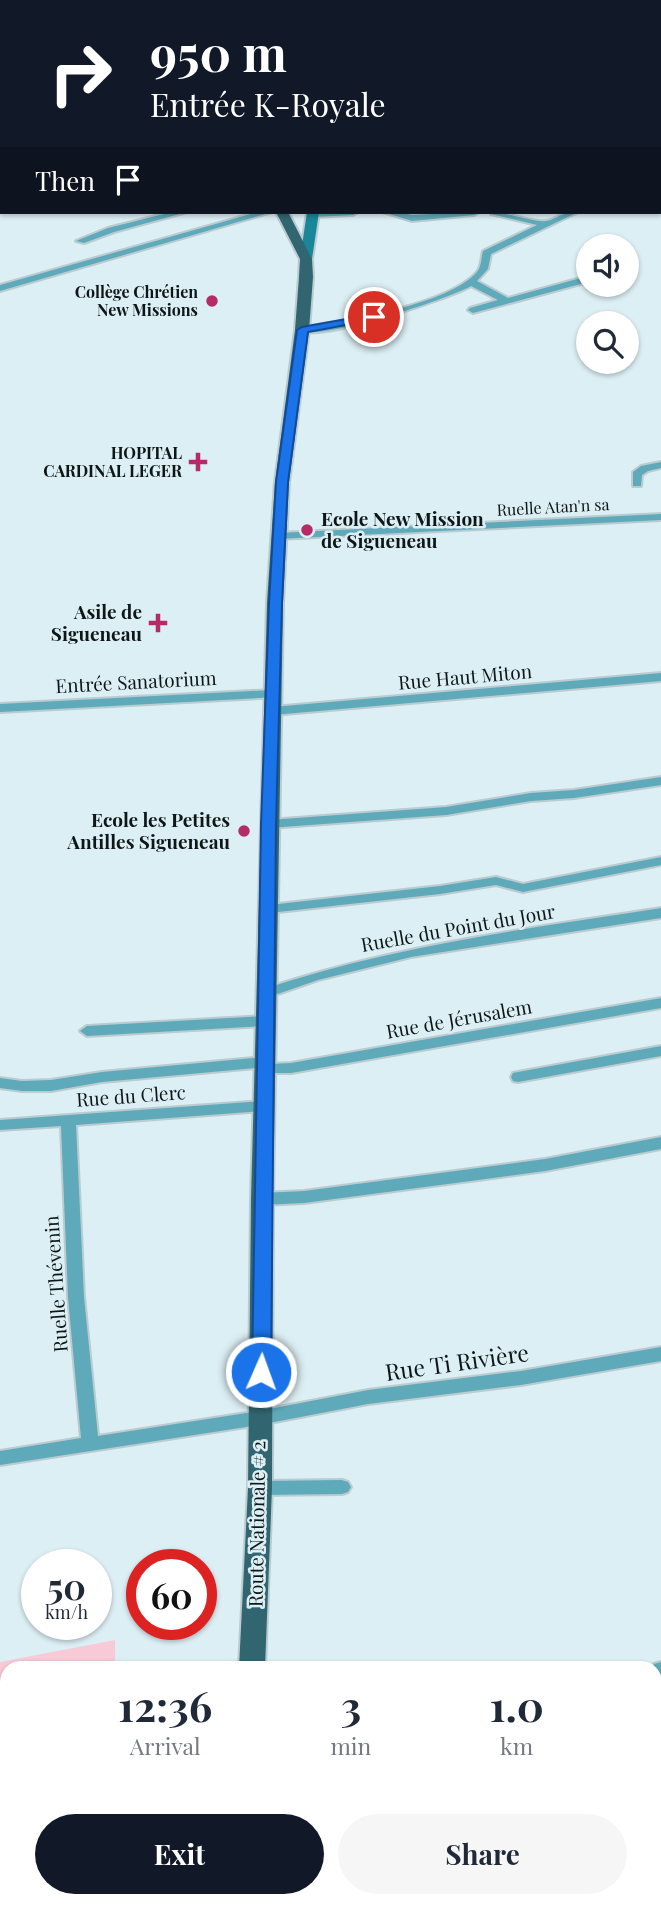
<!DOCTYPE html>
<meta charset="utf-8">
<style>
:root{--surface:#fff;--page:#f6f6f7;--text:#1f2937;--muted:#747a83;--accent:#111827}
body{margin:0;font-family:"Playfair Display",serif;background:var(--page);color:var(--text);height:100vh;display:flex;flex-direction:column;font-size:26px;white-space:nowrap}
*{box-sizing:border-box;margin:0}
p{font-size:23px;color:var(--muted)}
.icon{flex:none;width:38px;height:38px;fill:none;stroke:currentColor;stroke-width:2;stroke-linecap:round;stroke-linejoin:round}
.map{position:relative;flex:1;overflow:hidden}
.drawer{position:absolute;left:0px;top:1661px;width:662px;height:247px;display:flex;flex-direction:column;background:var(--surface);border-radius:21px 21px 0 0;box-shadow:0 2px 5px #0004}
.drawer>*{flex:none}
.top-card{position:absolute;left:0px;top:0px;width:662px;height:214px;box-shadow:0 2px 5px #0004;background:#111827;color:#fff;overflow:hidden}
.fabs{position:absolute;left:576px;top:234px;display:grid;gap:14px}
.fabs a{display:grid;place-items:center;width:63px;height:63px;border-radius:50%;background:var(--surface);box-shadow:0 2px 5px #0004;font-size:35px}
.speed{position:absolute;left:21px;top:1549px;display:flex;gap:14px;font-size:35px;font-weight:700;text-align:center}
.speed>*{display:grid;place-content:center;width:91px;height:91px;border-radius:50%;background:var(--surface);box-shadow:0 2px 5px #0004;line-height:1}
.speed small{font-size:18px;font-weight:400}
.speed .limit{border:10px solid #d22;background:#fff;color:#111}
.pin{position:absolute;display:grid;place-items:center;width:60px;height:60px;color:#fff;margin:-30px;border:4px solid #fff;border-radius:50%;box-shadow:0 2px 7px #0007}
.me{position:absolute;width:77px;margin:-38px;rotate:2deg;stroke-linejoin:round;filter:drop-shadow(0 0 5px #0008)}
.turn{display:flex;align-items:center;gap:24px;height:147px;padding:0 35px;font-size:32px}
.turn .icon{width:91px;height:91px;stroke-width:2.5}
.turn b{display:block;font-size:49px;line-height:60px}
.then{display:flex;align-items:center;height:66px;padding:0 35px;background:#0003;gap:14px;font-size:26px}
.eta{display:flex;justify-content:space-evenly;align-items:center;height:119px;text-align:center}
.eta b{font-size:42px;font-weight:700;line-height:49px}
.button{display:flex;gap:14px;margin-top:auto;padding:14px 35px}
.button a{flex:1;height:80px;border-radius:42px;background:var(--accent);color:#fff;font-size:28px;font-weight:700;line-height:80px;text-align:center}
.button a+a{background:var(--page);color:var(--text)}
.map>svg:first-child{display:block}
.green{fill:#f8c9d7}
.forest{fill:#de86a3}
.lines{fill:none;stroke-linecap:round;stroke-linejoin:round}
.minor-casing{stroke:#bbccd1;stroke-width:4}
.secondary-casing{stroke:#bbccd1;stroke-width:4}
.primary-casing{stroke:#bbccd1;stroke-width:4}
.minor{fill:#5faaba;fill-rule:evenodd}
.secondary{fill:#198699;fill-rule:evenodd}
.primary{fill:#316671;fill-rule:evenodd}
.route{fill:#1a73e8;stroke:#114b97;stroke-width:2}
.poi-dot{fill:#b52b68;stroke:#dceff4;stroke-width:2.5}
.labels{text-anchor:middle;stroke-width:5;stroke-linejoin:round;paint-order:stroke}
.far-poi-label{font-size:16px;font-weight:bold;fill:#0f1617;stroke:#dceff4;text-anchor:end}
.far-street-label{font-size:16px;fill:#0f1617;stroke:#dceff4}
.poi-label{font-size:19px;font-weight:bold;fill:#0f1617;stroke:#dceff4;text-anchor:end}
.street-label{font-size:19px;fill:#0f1617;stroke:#dceff4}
.near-street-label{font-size:23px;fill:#0f1617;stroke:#dceff4}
</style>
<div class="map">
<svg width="661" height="1907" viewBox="0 0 661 1907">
<rect width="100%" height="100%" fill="#dceff4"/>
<!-- green -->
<path class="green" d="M 115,1640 L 115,1668 L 7,1668 L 7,1720 L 0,1721 L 0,1662 Z"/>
<!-- forest -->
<path class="forest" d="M 7,1720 L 7,1834 L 0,1833 L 0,1721 Z"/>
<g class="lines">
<defs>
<path id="minor" d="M 206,0 L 218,0 L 203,2 Z
M 425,0 L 435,0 L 437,2 L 426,2 Z
M 0,51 L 2,51 L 2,55 L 0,55 Z
M 660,53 L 661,53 L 661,57 L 660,57 Z
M 661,106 L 661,114 L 660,115 L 660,107 Z
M 0,111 L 2,111 L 2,117 L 0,117 Z
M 660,155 L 661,155 L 661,161 L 660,161 Z
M 661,174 L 661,180 L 660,181 L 660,175 Z
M 172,212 L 187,212 L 114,232 L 84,243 L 76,241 L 108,228 Z
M 258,212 L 272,212 L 0,291 L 0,285 Z
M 311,212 L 358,212 L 353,215 L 313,217 L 308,214 Z
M 383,212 L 398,212 L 412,215 L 479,212 L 474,215 L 412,221 Z
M 490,212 C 505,212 536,223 546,221 C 558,219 562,211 578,212 L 491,254 L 488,269 L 477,281 L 508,298 L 588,276 L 588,282 L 473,313 L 468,310 L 470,308 L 498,300 L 471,286 C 448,299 317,343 297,330 L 302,327 C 345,321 448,305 477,272 C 482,266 481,257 483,251 L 537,225 L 491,214 Z
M 661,462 L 661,468 L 648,471 L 642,475 L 641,486 L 633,486 L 633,472 L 641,466 Z
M 661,514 L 661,520 L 278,539 L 272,536 L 278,533 Z
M 661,673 L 661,681 L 273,715 L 267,711 L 273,707 Z
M 273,690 L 277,691 L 279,694 L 277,697 L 0,712 L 0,704 Z
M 661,777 L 661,785 L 574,798 L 531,801 L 446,815 L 269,828 L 262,824 L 269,820 L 446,807 L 531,793 L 574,790 Z
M 661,857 L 661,865 L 523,892 L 496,885 L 440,894 L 269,913 L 262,909 L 269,905 L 440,886 L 496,877 L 523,884 Z
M 661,908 L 661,918 L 411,957 L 318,980 L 266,998 L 259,993 L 261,990 C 391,946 526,929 661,908 Z
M 661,998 L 661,1008 L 291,1073 L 259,1073 L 257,1068 L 102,1082 L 51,1091 L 22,1091 L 0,1088 L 0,1078 L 22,1081 L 51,1080 L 102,1072 L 264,1057 L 269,1058 L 270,1064 L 291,1063 Z
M 265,1016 L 272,1021 L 265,1026 L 87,1036 L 80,1031 L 87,1026 Z
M 661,1046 L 661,1056 L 518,1082 L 513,1081 L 511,1077 L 513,1073 L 518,1072 Z
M 264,1101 L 269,1102 L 272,1106 L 269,1110 L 264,1111 L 76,1125 L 84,1297 L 98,1436 L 259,1411 L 368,1390 L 521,1371 L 661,1347 L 661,1361 L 521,1385 L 368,1404 L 259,1425 L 0,1465 L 0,1451 L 81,1438 L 68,1297 L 61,1126 L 0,1130 L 0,1120 Z
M 661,1137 L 661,1149 L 545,1171 L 304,1203 L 262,1205 L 256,1203 L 254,1199 L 256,1195 L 262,1193 L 304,1191 L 545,1159 Z
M 342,1480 L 348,1482 L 351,1487 L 348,1492 L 342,1494 L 260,1495 L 254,1493 L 251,1488 L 254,1483 L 260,1481 Z
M 661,1662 L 661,1698 L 654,1701 L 654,1668 L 653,1668 L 654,1664 Z
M 654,1886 L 661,1887 L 661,1907 L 647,1903 L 646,1900 L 654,1900 Z"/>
<path id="secondary" d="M 320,0 L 330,0 L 319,2 Z
M 307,212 L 319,212 L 312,259 L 306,263 L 300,259 Z"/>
<path id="primary" d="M 91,0 L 102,0 L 103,2 L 92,2 Z
M 276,212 L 288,212 L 312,259 L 313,277 L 309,330 L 289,482 L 283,603 L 273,1199 L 272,1488 L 265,1668 L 239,1668 L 248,1488 L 251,1199 L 267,603 L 275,482 L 295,330 L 299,277 L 300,259 Z
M 229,1900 L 257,1900 L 257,1907 L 229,1907 Z"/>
</defs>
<!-- minor casing -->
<use href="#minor" class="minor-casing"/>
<!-- secondary casing -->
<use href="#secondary" class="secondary-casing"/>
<!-- primary casing -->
<use href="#primary" class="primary-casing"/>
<!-- minor -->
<use href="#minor" class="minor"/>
<!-- secondary -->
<use href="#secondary" class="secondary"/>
<!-- primary -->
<use href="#primary" class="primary"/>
</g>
<!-- route -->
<path class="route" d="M 374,314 L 380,317 L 378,319 L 308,332 L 288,482 L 282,603 L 276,824 L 271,1372 L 268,1377 L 261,1379 L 255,1377 L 252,1372 L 261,824 L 269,603 L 276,482 L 297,330 L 302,327 Z"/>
<!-- markers -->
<g class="poi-dot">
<circle cx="212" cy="301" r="7"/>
<path d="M194.5 451.5h7v7h7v7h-7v7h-7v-7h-7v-7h7z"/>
<circle cx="307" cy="530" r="7"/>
<path d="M154.5 612.5h7v7h7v7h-7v7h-7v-7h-7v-7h7z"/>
<circle cx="244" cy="831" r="7"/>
</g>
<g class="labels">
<!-- far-poi labels -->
<g class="far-poi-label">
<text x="198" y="298">Collège Chrétien<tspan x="198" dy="18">New Missions</tspan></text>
<text x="182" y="459">HOPITAL<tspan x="182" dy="18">CARDINAL LEGER</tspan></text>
</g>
<!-- far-street labels -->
<g class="far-street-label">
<text transform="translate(553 507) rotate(-3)" y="6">Ruelle Atan'n sa</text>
</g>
<!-- poi labels -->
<g class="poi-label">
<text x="321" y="526" text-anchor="start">Ecole New Mission<tspan x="321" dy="22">de Sigueneau</tspan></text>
<text x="142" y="619">Asile de<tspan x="142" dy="22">Sigueneau</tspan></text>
<text x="230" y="827">Ecole les Petites<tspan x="230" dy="22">Antilles Sigueneau</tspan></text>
</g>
<!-- street labels -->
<g class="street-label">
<text transform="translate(465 677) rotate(-5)" y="7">Rue Haut Miton</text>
<text transform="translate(136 682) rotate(-3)" y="7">Entrée Sanatorium</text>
<text transform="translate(458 928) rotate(-10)" y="7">Ruelle du Point du Jour</text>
<text transform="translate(459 1019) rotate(-10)" y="7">Rue de Jérusalem</text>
<text transform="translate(131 1096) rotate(-4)" y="7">Rue du Clerc</text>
<text transform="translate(56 1284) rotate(-94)" y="7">Ruelle Thévenin</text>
<text transform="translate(257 1524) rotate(-89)" y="7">Route Nationale # 2</text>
</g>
<!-- near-street labels -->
<g class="near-street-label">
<text transform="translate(457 1363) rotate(-8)" y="8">Rue Ti Rivière</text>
</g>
</g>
</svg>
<div class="fabs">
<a><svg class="icon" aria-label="sound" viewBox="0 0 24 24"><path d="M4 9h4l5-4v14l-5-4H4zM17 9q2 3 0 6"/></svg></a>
<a><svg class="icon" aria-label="search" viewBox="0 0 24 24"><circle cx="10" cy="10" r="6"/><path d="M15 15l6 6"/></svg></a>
</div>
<div class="speed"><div>50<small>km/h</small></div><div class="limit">60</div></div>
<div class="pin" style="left:374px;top:317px;background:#d93025"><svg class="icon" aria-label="arrive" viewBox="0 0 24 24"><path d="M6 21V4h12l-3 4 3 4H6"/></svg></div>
<svg class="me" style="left:261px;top:1372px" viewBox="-20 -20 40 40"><circle r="17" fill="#1a73e8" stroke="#fff" stroke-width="3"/><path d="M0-11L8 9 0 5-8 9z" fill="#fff"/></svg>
<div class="top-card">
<div class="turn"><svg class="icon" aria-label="right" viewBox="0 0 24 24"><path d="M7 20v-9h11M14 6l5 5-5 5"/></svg><div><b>950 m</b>Entrée K-Royale</div></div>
<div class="then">Then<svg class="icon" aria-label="arrive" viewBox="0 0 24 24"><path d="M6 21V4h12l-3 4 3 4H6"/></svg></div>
</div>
<section class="drawer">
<div class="eta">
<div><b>12:36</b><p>Arrival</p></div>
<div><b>3</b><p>min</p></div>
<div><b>1.0</b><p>km</p></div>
</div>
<div class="button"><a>Exit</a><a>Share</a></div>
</section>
</div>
